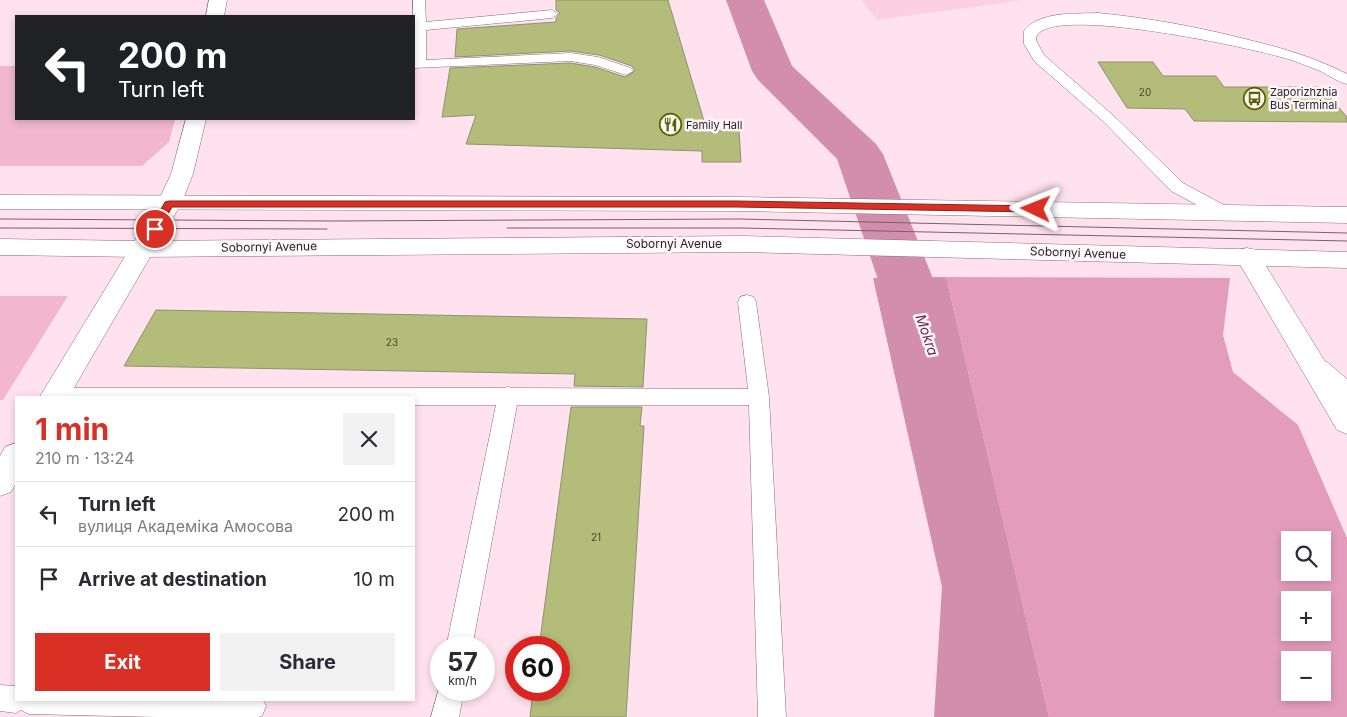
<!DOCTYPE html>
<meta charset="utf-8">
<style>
:root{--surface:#fff;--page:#f2f2f3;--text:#2b2b33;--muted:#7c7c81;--line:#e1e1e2;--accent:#d93025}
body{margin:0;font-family:Inter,sans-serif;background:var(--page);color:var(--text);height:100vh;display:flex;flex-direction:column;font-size:19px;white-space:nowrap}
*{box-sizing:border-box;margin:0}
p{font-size:16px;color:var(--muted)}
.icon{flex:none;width:28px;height:28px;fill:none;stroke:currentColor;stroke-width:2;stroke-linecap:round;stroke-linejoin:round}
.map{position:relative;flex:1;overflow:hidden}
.drawer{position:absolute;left:15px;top:396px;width:400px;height:305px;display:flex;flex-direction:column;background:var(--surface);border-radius:0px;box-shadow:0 2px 8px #0003}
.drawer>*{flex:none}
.banner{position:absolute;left:15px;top:15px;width:400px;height:105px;border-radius:0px;box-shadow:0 2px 8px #0003;background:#202124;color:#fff;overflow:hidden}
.buttons{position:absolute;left:1281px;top:531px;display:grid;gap:10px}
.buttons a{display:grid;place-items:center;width:50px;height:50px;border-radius:0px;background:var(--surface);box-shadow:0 2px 8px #0003;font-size:25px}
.speed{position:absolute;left:430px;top:636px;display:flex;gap:10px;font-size:25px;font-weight:700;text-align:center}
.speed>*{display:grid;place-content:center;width:65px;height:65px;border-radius:50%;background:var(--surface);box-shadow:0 2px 8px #0003;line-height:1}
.speed small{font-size:12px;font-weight:400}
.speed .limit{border:8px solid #d22;background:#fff;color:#111}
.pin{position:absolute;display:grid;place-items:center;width:42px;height:42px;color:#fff;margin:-21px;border:2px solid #fff;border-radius:50%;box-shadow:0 1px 5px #0007}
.me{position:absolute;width:55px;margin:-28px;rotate:272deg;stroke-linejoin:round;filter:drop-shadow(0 0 4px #0008)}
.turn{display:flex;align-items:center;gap:18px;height:105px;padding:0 20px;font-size:22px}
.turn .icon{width:65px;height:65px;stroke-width:2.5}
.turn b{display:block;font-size:35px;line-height:42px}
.round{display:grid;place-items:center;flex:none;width:52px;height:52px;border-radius:0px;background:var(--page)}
.overview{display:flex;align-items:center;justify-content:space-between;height:85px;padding:0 20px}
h1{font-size:30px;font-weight:700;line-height:38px;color:var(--accent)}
.cta{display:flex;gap:10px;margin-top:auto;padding:10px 20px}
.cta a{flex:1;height:58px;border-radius:0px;background:var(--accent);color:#fff;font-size:20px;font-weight:700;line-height:58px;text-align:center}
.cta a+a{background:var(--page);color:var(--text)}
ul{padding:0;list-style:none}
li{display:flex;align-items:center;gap:15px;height:65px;padding:0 20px;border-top:1px solid var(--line)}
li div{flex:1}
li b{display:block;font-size:19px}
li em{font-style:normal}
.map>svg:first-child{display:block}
.built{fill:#fcd0e1}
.green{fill:#f2b7cf}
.forest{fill:#e39dba;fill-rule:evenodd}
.water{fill:#d38eab}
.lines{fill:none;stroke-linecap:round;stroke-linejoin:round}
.river{fill:#d38eab;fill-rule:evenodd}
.building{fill:#b3bc78;stroke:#8d9273}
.service-casing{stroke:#896a76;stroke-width:1}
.minor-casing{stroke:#896a76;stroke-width:1}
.primary-casing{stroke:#896a76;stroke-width:1}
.service{fill:#fff;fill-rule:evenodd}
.minor{fill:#fff;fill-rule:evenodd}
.primary{fill:#fff;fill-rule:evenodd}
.tram{stroke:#75636a;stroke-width:1}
.route{fill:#d93025;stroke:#8d1f18}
.labels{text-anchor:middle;stroke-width:5;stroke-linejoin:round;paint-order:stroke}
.number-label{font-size:10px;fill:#4b4437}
.far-poi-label{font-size:11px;fill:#281c21;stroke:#fdf6f8;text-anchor:start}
.street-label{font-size:12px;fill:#281c21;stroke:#fdf6f8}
.water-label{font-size:14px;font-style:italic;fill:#702049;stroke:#fdf6f8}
</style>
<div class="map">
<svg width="1347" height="717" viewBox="0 0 1347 717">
<rect width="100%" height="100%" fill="#ffe2ed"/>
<!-- built -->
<path class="built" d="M 861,0 L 1024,0 L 877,20 Z"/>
<!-- green -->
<path class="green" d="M 0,66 L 16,66 L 16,119 L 175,119 L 169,142 L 142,166 L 0,166 Z
M 0,296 L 68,296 L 3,400 L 0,400 Z"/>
<!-- forest -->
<path class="forest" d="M 946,277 L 1230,278 L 1223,335 L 1233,372 L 1298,425 L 1347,538 L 1347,717 L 1049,717 ZM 1290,540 L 1322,540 L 1322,572 L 1290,572 ZM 1290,600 L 1322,600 L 1322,632 L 1290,632 ZM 1290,660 L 1322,660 L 1322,692 L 1290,692 Z"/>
<!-- water -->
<path class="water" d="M 946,277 L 1049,717 L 934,717 L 942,587 L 873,278 Z"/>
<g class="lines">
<!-- river -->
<path class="river" d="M 726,0 L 764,0 L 792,66 L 876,144 L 883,154 L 964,356 L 955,372 L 934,379 L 913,372 L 904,356 L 837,159 L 758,80 L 752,71 Z"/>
</g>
<!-- building -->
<path class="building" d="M 556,0 L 668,0 L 707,131 L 739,131 L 741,162 L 702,162 L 702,151 L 466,144 L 476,115 L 442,117 L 450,68 L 570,63 L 595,67 L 625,77 L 635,71 L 632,66 L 599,55 L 570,51 L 455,57 L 457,29 L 556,22 L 556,18 L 560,13 L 556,10 Z
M 1098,62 L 1153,62 L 1163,76 L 1216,76 L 1224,87 L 1321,87 L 1347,117 L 1347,122 L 1194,121 L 1185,109 L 1127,108 Z
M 156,310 L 647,319 L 643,387 L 574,386 L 575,374 L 124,366 Z
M 571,407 L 642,407 L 640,426 L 644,426 L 626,717 L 530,717 L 533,690 L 559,690 L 559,648 L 539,648 Z"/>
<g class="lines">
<defs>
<path id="service" d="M 413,0 L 425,0 L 426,22 L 552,10 L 558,14 L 552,18 L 426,30 L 426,60 L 570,53 L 598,57 L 631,68 L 633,71 L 626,75 L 595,65 L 570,61 L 414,68 Z
M 1098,13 C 1149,18 1199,27 1249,40 C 1283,48 1316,58 1347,74 L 1347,84 C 1337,82 1329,75 1320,71 C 1310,67 1300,63 1291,60 C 1262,50 1036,0 1036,40 L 1044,55 L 1115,117 L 1183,183 L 1235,211 L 1238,215 L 1235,219 L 1229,220 L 1223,219 L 1171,191 L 1105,123 L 1034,61 L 1024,44 L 1024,31 C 1039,11 1075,14 1098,13 Z
M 747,295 L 754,297 L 756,302 L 769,397 L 786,717 L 758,717 L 749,405 L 517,405 L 472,648 L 446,648 L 496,405 L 414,405 L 414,398 L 44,396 L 47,390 L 54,388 L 503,388 L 508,387 L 513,388 L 748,389 L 738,302 L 740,297 Z
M 1320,359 L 1327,362 L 1347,379 L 1347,399 C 1334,395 1317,379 1310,367 L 1313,362 Z
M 441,681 L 441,690 L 464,690 L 459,717 L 431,717 Z
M 0,685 L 16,686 L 16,700 L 263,700 L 266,706 L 262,716 L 258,717 L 157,717 L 29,714 L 21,710 L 16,713 L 0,711 Z"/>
<path id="minor" d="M 209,0 L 227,0 L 224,16 L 206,16 Z
M 186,119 L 206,119 L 193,174 L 181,204 L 68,398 L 39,398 L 157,204 L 171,174 Z
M 1247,248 L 1256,250 L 1347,397 L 1347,434 L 1337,430 L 1235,256 L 1238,250 Z
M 16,443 L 16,483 L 11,492 L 0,496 L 0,456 L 5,447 Z"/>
<path id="primary" d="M 0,195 L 738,197 L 1347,207 L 1347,223 L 738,211 L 0,209 Z
M 742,236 L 1347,252 L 1347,268 L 742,252 L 141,257 L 0,255 L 0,239 L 141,241 Z"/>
</defs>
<!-- service casing -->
<use href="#service" class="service-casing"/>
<!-- minor casing -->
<use href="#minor" class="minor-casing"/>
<!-- primary casing -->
<use href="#primary" class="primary-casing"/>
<!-- service -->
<use href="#service" class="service"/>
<!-- minor -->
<use href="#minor" class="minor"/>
<!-- primary -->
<use href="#primary" class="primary"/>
<!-- tram -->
<path class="tram" d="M 0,219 L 331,221 L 739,219 L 1347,233
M 0,228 L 327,229
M 507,228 L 741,228 L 1347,241"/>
</g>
<!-- route -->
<path class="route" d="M 169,201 L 737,201 L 1036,206 L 1041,209 L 1036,212 L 737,207 L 172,207 L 158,232 L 152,232 L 150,229 L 165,202 Z"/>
<!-- icons -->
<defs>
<symbol id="bus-ring" viewBox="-11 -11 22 22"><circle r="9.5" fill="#fdf6f8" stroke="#5a6200" stroke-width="1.5"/><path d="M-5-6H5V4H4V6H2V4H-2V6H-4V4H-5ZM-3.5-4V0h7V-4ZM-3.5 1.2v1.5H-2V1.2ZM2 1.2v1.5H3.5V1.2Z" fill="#5a6200"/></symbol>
<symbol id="restaurant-ring" viewBox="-11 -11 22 22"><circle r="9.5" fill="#fdf6f8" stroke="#5a6200" stroke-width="1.5"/><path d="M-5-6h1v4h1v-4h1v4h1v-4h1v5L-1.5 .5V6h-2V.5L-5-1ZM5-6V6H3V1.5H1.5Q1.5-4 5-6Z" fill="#5a6200"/></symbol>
</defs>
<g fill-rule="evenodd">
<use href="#bus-ring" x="1242" y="86" width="25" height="25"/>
<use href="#restaurant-ring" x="658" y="112" width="25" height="25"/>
</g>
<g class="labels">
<!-- number labels -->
<g class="number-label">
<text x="1145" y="96">20</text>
<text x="392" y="346">23</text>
<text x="596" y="541">21</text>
</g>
<!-- far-poi labels -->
<g class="far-poi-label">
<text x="1270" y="96">Zaporizhzhia<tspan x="1270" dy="13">Bus Terminal</tspan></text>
<text x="686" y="129">Family Hall</text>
</g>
<!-- street labels -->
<g class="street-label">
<text x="674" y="248">Sobornyi Avenue</text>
<text transform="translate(269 247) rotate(-1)" y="4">Sobornyi Avenue</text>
<text transform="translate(1078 253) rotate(2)" y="4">Sobornyi Avenue</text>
</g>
<!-- water labels -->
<g class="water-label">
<text transform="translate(927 335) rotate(71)" y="5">Mokra</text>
</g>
</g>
</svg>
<div class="buttons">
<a><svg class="icon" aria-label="search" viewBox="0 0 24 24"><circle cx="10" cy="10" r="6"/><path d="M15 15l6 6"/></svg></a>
<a>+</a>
<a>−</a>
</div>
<div class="speed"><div>57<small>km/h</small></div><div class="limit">60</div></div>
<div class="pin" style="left:155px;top:229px;background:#d93025"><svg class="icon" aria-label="arrive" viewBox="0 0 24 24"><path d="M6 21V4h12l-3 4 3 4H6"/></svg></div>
<svg class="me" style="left:1036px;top:209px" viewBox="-20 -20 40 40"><path d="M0-17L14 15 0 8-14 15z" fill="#d93025" stroke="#fff" stroke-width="4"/></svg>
<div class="banner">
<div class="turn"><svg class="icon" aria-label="left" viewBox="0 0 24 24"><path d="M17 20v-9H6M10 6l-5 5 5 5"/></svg><div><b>200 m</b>Turn left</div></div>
</div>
<section class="drawer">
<div class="overview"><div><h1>1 min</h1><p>210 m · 13:24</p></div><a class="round"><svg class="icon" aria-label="close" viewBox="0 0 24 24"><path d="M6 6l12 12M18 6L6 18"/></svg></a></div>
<ul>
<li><svg class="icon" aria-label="left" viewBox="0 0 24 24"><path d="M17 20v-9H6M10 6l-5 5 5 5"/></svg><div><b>Turn left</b><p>вулиця Академіка Амосова</p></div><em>200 m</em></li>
<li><svg class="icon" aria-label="arrive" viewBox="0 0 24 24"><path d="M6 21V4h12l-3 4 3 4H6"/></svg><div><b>Arrive at destination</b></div><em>10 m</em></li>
</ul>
<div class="cta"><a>Exit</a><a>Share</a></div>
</section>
</div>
